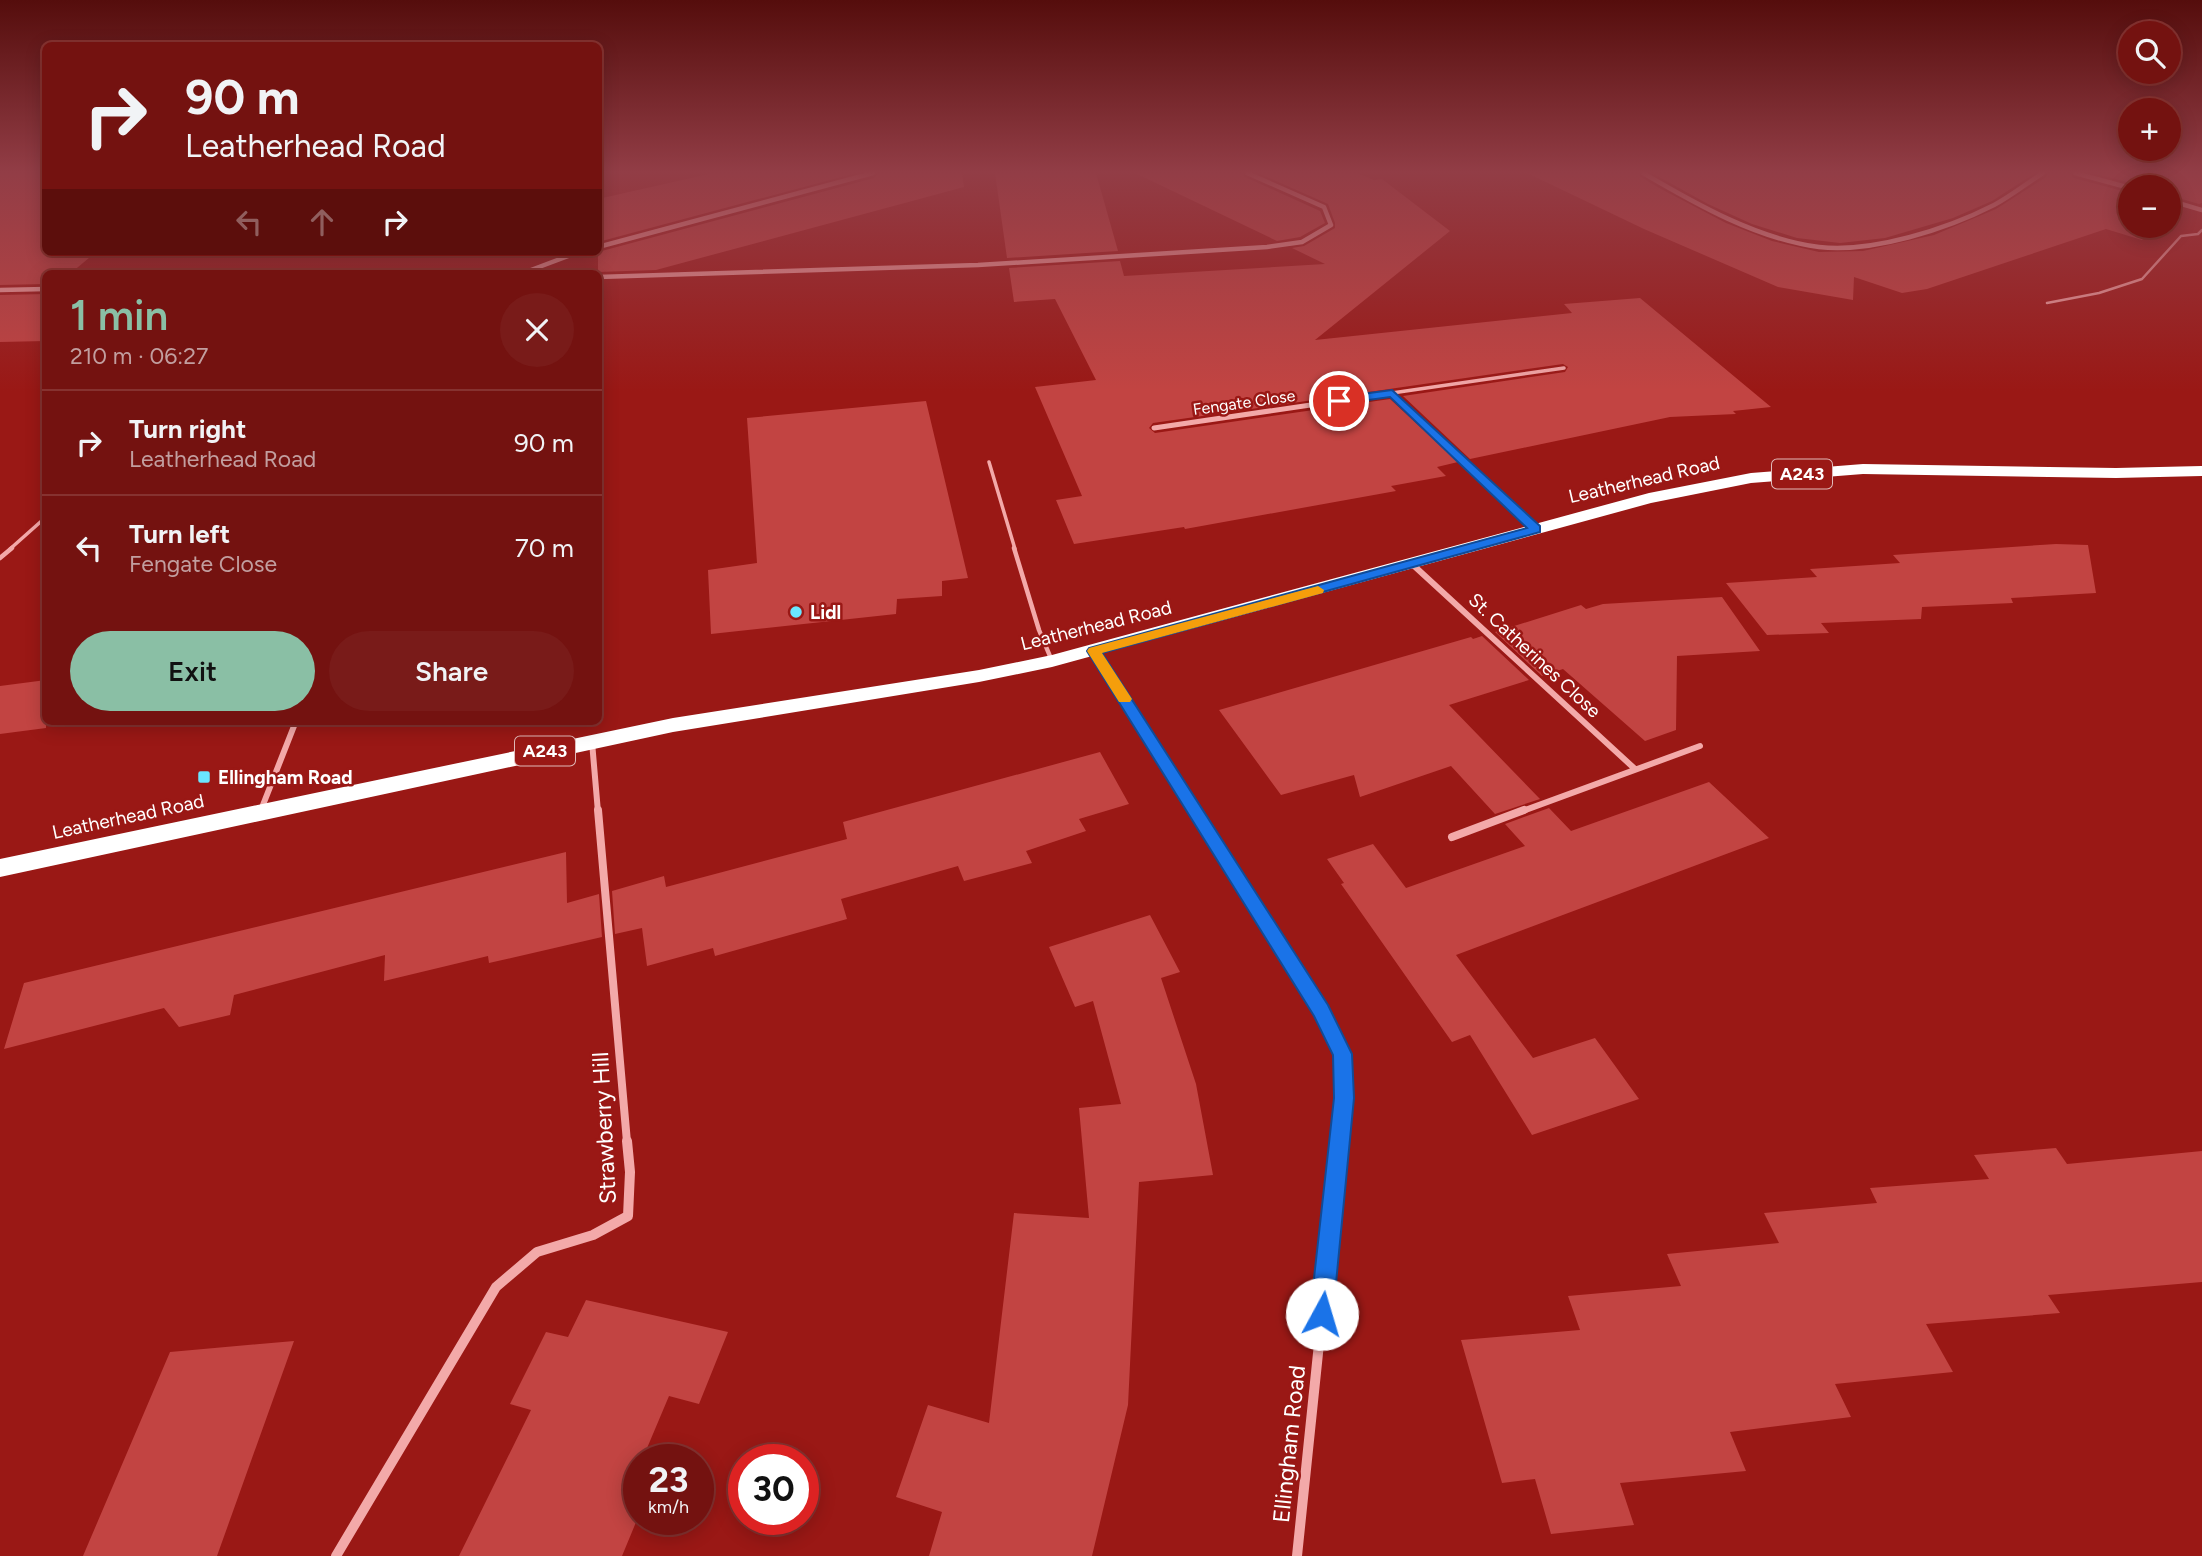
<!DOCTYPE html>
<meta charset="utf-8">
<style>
:root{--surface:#741210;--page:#791b19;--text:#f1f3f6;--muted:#c29e9f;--line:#863230;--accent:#8abfa5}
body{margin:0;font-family:Figtree,sans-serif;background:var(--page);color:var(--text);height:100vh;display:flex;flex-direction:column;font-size:26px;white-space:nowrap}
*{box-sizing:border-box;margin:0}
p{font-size:23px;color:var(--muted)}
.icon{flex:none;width:38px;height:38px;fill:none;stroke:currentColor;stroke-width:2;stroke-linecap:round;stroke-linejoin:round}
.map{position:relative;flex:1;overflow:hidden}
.sheet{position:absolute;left:42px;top:270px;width:560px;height:455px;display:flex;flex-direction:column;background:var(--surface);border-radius:10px;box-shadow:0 4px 18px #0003,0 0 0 2px var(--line)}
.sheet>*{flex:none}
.top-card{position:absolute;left:42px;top:42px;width:560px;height:214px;border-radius:10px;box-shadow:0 4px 18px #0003,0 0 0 2px var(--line);background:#741210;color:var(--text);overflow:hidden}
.fabs{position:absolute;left:2118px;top:21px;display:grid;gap:14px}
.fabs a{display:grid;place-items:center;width:63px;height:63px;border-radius:50%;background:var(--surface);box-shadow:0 4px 18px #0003,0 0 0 2px var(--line);font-size:35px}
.speed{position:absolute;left:623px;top:1444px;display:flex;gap:14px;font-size:35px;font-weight:700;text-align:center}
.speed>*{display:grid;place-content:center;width:91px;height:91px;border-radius:50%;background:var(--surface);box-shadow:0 4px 18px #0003,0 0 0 2px var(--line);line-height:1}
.speed small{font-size:18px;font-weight:400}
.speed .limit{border:10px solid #d22;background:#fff;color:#111}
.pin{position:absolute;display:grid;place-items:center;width:60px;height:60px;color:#fff;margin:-30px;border:4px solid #fff;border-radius:50%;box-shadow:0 2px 7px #0007}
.me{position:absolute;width:77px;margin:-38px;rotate:6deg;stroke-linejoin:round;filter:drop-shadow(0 0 5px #0008)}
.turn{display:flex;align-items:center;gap:24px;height:147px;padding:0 28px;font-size:32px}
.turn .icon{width:91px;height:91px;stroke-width:2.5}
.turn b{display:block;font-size:49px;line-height:60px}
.lanes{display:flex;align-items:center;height:66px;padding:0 28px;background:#0003;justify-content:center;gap:35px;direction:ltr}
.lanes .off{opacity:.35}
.round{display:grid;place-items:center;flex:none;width:74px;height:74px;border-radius:37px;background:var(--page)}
.headline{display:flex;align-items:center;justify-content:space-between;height:119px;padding:0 28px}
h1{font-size:42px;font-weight:600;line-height:52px;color:var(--accent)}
.button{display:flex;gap:14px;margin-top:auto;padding:14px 28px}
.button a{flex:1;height:80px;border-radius:42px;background:var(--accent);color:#111;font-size:28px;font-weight:600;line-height:80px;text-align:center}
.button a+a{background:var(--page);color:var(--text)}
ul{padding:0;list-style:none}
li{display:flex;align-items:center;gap:21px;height:105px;padding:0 28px;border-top:2px solid var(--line)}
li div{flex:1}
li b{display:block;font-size:26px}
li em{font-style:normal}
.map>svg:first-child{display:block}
.building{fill:#c24442}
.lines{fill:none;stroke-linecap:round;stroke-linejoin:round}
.lane-far2{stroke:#f3a9a9;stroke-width:2.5}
.lane-far1{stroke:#f3a9a9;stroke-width:3.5}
.lane{stroke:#f3a9a9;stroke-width:4.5}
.street-far4{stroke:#f3a9a9;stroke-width:4.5}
.street-far3{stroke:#f3a9a9;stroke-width:5}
.street-far2{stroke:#f3a9a9;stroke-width:6}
.street-far1{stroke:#f3a9a9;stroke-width:8}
.street{stroke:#f3a9a9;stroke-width:10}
.highway{fill:#fff;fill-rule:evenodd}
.route{fill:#1a73e8;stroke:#114b97;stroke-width:2}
.slow{fill:#f59e0b}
.poi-dot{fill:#6ae6ff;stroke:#9a1815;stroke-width:2.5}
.labels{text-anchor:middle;stroke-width:5;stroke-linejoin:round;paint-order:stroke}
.far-street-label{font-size:16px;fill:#fff;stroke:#9a1815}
.shield{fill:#9a1815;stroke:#e1bab9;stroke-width:2}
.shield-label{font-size:18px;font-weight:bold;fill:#fff}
.street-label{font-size:19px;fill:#fff;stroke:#9a1815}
.poi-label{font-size:19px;font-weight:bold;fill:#fff;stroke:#9a1815;text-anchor:start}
.near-street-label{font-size:23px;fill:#fff;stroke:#9a1815}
</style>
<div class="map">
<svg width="2202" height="1556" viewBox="0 0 2202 1556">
<rect width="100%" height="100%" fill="#9a1815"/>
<!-- building -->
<path class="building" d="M 0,173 L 46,173 L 46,252 L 96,252 L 71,273 L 46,273 L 46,284 L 0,285 Z
M 713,173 L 856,173 L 598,242 L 598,199 Z
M 878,173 L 962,173 L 964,187 L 656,270 L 598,272 L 598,252 L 874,178 Z
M 995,173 L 1096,173 L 1118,251 L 1007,258 Z
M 1135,173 L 1242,173 L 1245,177 L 1320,211 L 1325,223 L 1300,237 L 1277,241 Z
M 1258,173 L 1357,173 L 1374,180 L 1382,179 L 1450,231 L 1315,340 L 1572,313 L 1564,304 L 1640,298 L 1771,407 L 1733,411 L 1736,414 L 1670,417 L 1470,459 L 1403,396 L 1565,372 L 1568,367 L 1563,364 L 1153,423 L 1149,428 L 1155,433 L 1390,399 L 1458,462 L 1437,467 L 1446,476 L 1391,486 L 1396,491 L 1185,529 L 1184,527 L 1074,544 L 1056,500 L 1082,496 L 1035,387 L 1096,380 L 1055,299 L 1014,302 L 1009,268 L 1120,261 L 1124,276 L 1325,264 L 1292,248 L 1304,246 L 1335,228 L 1335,223 L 1328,204 Z
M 1527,173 L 1638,173 L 1641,177 L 1661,189 L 1726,223 L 1772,241 L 1819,252 L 1863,251 L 1934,235 L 1996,209 L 2046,177 L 2048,173 L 2070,173 L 2074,178 L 2130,193 L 2130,226 L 2165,226 L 2142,240 L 2106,229 L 1927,289 L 1902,293 L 1854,277 L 1853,300 L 1778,287 L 1644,229 Z
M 1652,173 L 2035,173 L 1992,201 L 1953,218 L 1885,238 L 1840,243 L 1797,238 L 1752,224 L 1708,204 Z
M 2092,173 L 2202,173 L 2202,203 L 2199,204 L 2168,195 L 2168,187 L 2135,187 L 2131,183 Z
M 46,294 L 46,341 L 0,342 L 0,295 Z
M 926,401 L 968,578 L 942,581 L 942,596 L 897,599 L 896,614 L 711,634 L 708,570 L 757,563 L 747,418 Z
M 2056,544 L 2088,545 L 2096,593 L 2011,598 L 2013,603 L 1922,607 L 1921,619 L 1821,623 L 1829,633 L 1767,635 L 1726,583 L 1817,577 L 1810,569 L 1900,563 L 1893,555 Z
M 1722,597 L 1760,651 L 1677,656 L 1676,730 L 1645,741 L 1563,669 L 1542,676 L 1495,632 L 1581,605 L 1586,609 L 1603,604 Z
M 1482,636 L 1529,680 L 1449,705 L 1540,799 L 1495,814 L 1451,766 L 1360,797 L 1354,775 L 1281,795 L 1219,710 L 1471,637 L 1473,639 Z
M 46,680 L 46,728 L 0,734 L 0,686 Z
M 1100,752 L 1129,804 L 1079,819 L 1086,831 L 1026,851 L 1032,863 L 964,881 L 958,866 L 841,899 L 847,919 L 715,956 L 713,948 L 647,966 L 642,928 L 615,934 L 612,891 L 664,876 L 666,887 L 847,839 L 843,822 Z
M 1709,782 L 1769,838 L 1456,955 L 1533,1058 L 1595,1038 L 1639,1099 L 1532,1135 L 1470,1035 L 1452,1042 L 1341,884 L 1344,883 L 1327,859 L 1373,844 L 1406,888 L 1525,846 L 1505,824 L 1549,808 L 1571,831 Z
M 566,852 L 567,903 L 599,894 L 602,937 L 489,963 L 488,956 L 384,981 L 385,955 L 234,995 L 230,1015 L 179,1027 L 164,1008 L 4,1049 L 24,983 Z
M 1150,915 L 1180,972 L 1161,978 L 1196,1084 L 1213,1175 L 1139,1182 L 1128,1405 L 1092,1556 L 929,1556 L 942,1512 L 896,1497 L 928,1405 L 989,1423 L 1014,1213 L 1089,1218 L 1079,1108 L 1121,1104 L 1093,1001 L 1075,1007 L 1049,947 Z
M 2056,1148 L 2067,1164 L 2202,1151 L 2202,1282 L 2048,1295 L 2060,1313 L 1926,1324 L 1953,1372 L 1835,1384 L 1851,1417 L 1730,1432 L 1746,1471 L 1620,1483 L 1634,1525 L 1551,1534 L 1535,1479 L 1502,1483 L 1461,1340 L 1580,1330 L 1568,1296 L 1681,1286 L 1667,1254 L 1779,1243 L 1764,1213 L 1877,1203 L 1870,1188 L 1989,1179 L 1974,1155 Z
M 586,1300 L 728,1332 L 699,1404 L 669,1396 L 642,1460 L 639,1460 L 639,1515 L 622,1556 L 459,1556 L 531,1410 L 510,1404 L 546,1332 L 568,1337 Z
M 294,1341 L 217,1556 L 83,1556 L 170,1352 Z"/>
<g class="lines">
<!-- lane-far2 -->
<path class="lane-far2" d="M 2047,303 L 2099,293 L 2142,279 L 2181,236 L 2198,234 L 2202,230"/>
<!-- lane-far1 -->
<path class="lane-far1" d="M 1392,393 L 1564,368
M 989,462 L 1015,549
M 10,549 L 46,517"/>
<!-- lane -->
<path class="lane" d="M 1014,548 L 1039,630 L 1052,661
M 0,558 L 12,548"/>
<!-- street-far4 -->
<path class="street-far4" d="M 1643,173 C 1696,204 1757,239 1819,247 C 1873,253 1947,229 1994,205 C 2011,196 2027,183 2043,173
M 2075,173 L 2130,188
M 2168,200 L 2202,210
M 598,247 L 873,173
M 523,273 L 579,252
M 598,277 L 978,265 L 1267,247 L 1302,242 L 1331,225 L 1324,207 L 1247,173
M 0,290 L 46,289"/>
<!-- street-far3 -->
<path class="street-far3" d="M 1154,428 L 1392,393 L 1536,529"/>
<!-- street-far2 -->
<path class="street-far2" d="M 1412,564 L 1635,769
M 1094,651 L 1196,812
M 592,742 L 598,812
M 261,810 L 296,721
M 1520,812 L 1700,746"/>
<!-- street-far1 -->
<path class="street-far1" d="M 598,810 L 627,1142
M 1195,810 L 1321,1011 L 1342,1054 L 1344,1098 L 1339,1142
M 1452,837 L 1524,810"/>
<!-- street -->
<path class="street" d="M 336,1556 L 496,1287 L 537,1252 L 593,1235 L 628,1216 L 630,1172 L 627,1141
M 1297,1556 L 1340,1141"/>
<!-- highway -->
<path class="highway" d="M 1863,464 L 2116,468 L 2202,466 L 2202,476 L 2116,478 L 1863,474 L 1751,483 L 1651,503 L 1052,667 L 979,682 L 673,732 L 0,877 L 0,859 L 673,718 L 979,670 L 1052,655 L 1649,493 L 1751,473 Z"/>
</g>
<!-- sky -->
<linearGradient id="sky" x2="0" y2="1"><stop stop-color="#550d0c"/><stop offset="0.44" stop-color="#923d46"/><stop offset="1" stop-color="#923d46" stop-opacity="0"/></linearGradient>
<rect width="2202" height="391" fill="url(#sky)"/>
<!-- route -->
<path class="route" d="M 1392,390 L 1540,526 L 1540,532 L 1102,653 L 1328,1005 L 1352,1054 L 1354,1098 L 1333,1314 L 1330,1322 L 1322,1325 L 1314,1322 L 1310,1314 L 1334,1098 L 1333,1055 L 1314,1016 L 1087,651 L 1089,648 L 1527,528 L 1390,397 L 1339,404 L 1334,401 L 1339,397 Z"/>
<!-- slow -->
<path class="slow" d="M 1318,586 L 1324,590 L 1323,593 L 1102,653 L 1132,699 L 1130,702 L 1119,702 L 1087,651 L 1089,648 Z"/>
<!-- markers -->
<g class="poi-dot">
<circle cx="796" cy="612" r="7"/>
<rect x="197" y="770" width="14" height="14" rx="3.5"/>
</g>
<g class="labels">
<!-- far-street labels -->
<g class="far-street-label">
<text transform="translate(1244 402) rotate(-8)" y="6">Fengate Close</text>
</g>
<!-- shield labels -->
<g class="shield">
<rect x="1772" y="459.5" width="60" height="29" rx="5"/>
<rect x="515" y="736.5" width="60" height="29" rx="5"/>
</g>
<g class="shield-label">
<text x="1802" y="480">A243</text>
<text x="545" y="757">A243</text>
</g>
<!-- street labels -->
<g class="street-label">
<text transform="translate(1644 479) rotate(-13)" y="7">Leatherhead Road</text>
<text transform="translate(1096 625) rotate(-14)" y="7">Leatherhead Road</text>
<text transform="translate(1535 655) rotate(43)" y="7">St. Catherines Close</text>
<text transform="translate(128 816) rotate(-12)" y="7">Leatherhead Road</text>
</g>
<!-- poi labels -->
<g class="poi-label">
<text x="810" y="619">Lidl</text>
<text x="218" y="784">Ellingham Road</text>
</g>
<!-- near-street labels -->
<g class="near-street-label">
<text transform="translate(604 1128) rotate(-93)" y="8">Strawberry Hill</text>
<text transform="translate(1289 1444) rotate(-84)" y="8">Ellingham Road</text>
</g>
</g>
</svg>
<div class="fabs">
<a><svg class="icon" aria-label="search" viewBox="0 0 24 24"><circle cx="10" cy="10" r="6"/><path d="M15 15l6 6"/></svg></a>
<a>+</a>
<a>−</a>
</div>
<div class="speed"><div>23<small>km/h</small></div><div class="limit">30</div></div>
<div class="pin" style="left:1339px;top:401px;background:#d93025"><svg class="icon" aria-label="arrive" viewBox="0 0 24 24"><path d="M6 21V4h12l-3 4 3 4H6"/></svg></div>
<svg class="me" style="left:1322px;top:1314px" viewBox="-20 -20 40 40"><circle r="19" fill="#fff"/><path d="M0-13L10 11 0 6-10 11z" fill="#1a73e8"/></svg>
<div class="top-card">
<div class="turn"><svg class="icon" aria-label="right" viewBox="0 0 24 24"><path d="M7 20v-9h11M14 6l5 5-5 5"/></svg><div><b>90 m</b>Leatherhead Road</div></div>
<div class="lanes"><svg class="icon off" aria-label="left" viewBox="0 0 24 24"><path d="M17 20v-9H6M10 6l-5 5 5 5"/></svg><svg class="icon off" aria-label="ahead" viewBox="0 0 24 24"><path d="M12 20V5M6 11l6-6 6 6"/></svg><svg class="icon" aria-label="right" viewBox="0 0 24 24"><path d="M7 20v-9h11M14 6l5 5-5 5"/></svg></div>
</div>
<section class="sheet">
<div class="headline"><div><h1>1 min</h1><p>210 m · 06:27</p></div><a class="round"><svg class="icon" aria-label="close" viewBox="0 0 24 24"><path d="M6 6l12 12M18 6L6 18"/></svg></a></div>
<ul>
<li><svg class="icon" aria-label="right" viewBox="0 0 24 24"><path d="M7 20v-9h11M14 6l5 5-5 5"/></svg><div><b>Turn right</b><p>Leatherhead Road</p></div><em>90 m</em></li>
<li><svg class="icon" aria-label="left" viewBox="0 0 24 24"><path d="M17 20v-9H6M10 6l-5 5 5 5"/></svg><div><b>Turn left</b><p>Fengate Close</p></div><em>70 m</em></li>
</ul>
<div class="button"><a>Exit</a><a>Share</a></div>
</section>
</div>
